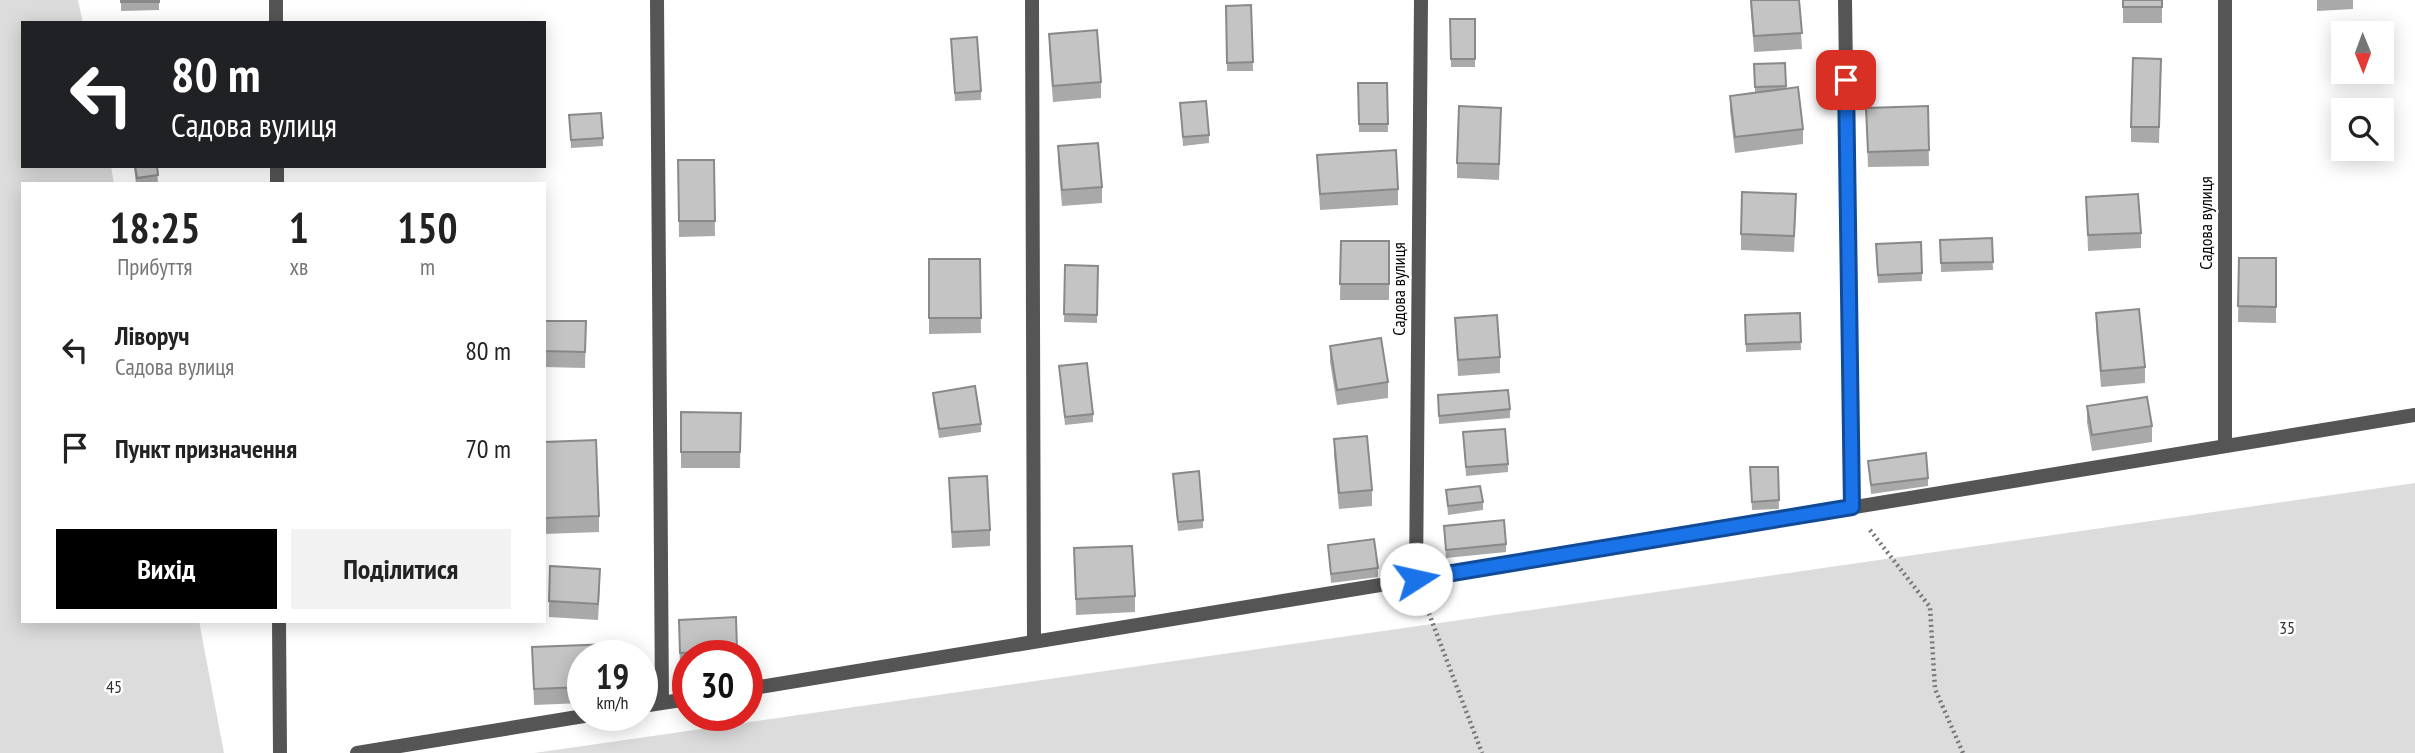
<!DOCTYPE html>
<html lang="uk">
<meta charset="utf-8">
<style>
:root{--surface:#fff;--page:#f2f2f2;--text:#222;--muted:#767676;--accent:#000}
body{margin:0;font-family:"PT Sans Narrow",sans-serif;background:var(--page);color:var(--text);height:100vh;display:flex;flex-direction:column;font-size:26px;white-space:nowrap}
*{box-sizing:border-box;margin:0}
p{font-size:23px;color:var(--muted)}
.icon{flex:none;width:38px;height:38px;fill:none;stroke:currentColor;stroke-width:2;stroke-linecap:round;stroke-linejoin:round}
.map{position:relative;flex:1;overflow:hidden}
.drawer{position:absolute;left:21px;top:182px;width:525px;height:441px;display:flex;flex-direction:column;background:var(--surface);border-radius:0px;box-shadow:0 4px 18px #0003}
.drawer>*{flex:none}
.banner{position:absolute;left:21px;top:21px;width:525px;height:147px;border-radius:0px;box-shadow:0 4px 18px #0003;background:#202124;color:#fff;overflow:hidden}
.needle{width:46px;rotate:179deg}
.buttons{position:absolute;left:2331px;top:21px;display:grid;gap:14px}
.buttons a{display:grid;place-items:center;width:63px;height:63px;border-radius:0px;background:var(--surface);box-shadow:0 4px 18px #0003;font-size:35px}
.speed{position:absolute;left:567px;top:640px;display:flex;gap:14px;font-size:35px;font-weight:700;text-align:center}
.speed>*{display:grid;place-content:center;width:91px;height:91px;border-radius:50%;background:var(--surface);box-shadow:0 4px 18px #0003;line-height:1}
.speed small{font-size:18px;font-weight:400}
.speed .limit{border:10px solid #d22;background:#fff;color:#111}
.pin{position:absolute;display:grid;place-items:center;width:60px;height:60px;color:#fff;margin:-30px;border-radius:14px;box-shadow:0 4px 10px #0006}
.me{position:absolute;width:77px;margin:-38px;rotate:80deg;stroke-linejoin:round;filter:drop-shadow(0 0 5px #0008)}
.turn{display:flex;align-items:center;gap:24px;height:147px;padding:0 35px;font-size:32px}
.turn .icon{width:91px;height:91px;stroke-width:2.5}
.turn b{display:block;font-size:49px;line-height:60px}
.eta{display:flex;justify-content:space-evenly;align-items:center;height:119px;text-align:center}
.eta b{font-size:42px;font-weight:600;line-height:49px}
.cta{display:flex;gap:14px;margin-top:auto;padding:14px 35px}
.cta a{flex:1;height:80px;border-radius:0px;background:var(--accent);color:#fff;font-size:28px;font-weight:600;line-height:80px;text-align:center}
.cta a+a{background:var(--page);color:var(--text)}
ul{padding:0;list-style:none}
li{display:flex;align-items:center;gap:21px;height:98px;padding:0 35px}
li div{flex:1}
li b{display:block;font-size:26px}
li em{font-style:normal}
.map>svg:first-child{display:block}
.green{fill:#dcdcdc}
.lines{fill:none;stroke-linecap:round;stroke-linejoin:round}
.path{stroke:#777;stroke-width:4.5;stroke-dasharray:2 3.5;stroke-linecap:butt}
.minor{stroke:#555;stroke-width:14}
.wall{fill:#a9a9a9}
.building{fill:#c4c4c4;stroke:#898989;stroke-width:2}
.route-casing{stroke:#114b97;stroke-width:18}
.route{stroke:#1a73e8;stroke-width:12}
.labels{text-anchor:middle;stroke-width:5;stroke-linejoin:round;paint-order:stroke}
.street-label{font-size:18px;fill:#000;stroke:#fff}
.park-label{font-size:18px;fill:#333;stroke:#fff}
</style>
<div class="map">
<svg width="2415" height="753" viewBox="0 0 2415 753">
<rect width="100%" height="100%" fill="#fff"/>
<!-- green -->
<path class="green" d="M 0,0 L 78,0 L 83,23 L 23,23 L 23,166 L 111,166 L 114,184 L 23,184 L 23,621 L 199,621 L 224,753 L 0,753 Z
M 2415,483 L 2415,753 L 534,753 Z"/>
<g class="lines">
<!-- path -->
<path class="path" d="M 1870,530 L 1930,607 L 1935,689 L 1963,753
M 1425,603 L 1482,753"/>
<!-- minor -->
<path class="minor" d="M 276,0 L 276,23
M 657,0 L 662,703
M 1032,0 L 1034,642
M 1845,0 L 1852,507
M 2225,0 L 2225,446
M 277,166 L 277,184
M 1416,579 L 1421,0
M 279,621 L 280,753
M 747,689 L 2415,415
M 642,706 L 688,699
M 357,753 L 584,716"/>
</g>
<!-- wall -->
<path class="wall" d="M 121,0 L 159,0 L 159,10 L 121,11 Z
M 1750,0 L 1799,0 L 1802,49 L 1754,52 Z
M 2123,0 L 2162,0 L 2162,23 L 2123,23 Z
M 2317,0 L 2353,0 L 2353,9 L 2317,11 Z
M 1251,5 L 1253,71 L 1227,71 L 1226,6 Z
M 1450,19 L 1475,19 L 1475,67 L 1451,67 Z
M 1049,34 L 1101,82 L 1101,98 L 1053,102 L 1049,50 Z
M 951,39 L 981,91 L 981,100 L 955,101 Z
M 1785,63 L 1786,89 L 1803,129 L 1803,144 L 1735,153 L 1730,111 L 1730,96 L 1755,92 L 1754,64 Z
M 2161,75 L 2159,143 L 2131,142 L 2131,127 Z
M 1358,83 L 1387,83 L 1388,132 L 1359,132 Z
M 1180,103 L 1209,135 L 1209,143 L 1183,146 Z
M 1928,106 L 1929,166 L 1868,167 L 1866,108 Z
M 569,115 L 603,138 L 603,146 L 571,148 Z
M 1501,124 L 1499,180 L 1457,178 L 1457,163 Z
M 1058,146 L 1102,187 L 1102,203 L 1062,206 L 1058,162 Z
M 1317,155 L 1398,189 L 1398,205 L 1320,210 Z
M 678,160 L 714,160 L 715,236 L 679,237 Z
M 134,166 L 157,166 L 158,183 L 136,184 Z
M 2086,197 L 2141,233 L 2141,248 L 2088,251 Z
M 1796,210 L 1794,252 L 1741,250 L 1741,234 Z
M 1992,238 L 1993,270 L 1941,272 L 1940,240 Z
M 1341,241 L 1389,241 L 1389,300 L 1340,300 Z
M 1876,252 L 1922,273 L 1922,281 L 1878,283 Z
M 2239,258 L 2276,258 L 2276,323 L 2238,322 Z
M 929,259 L 980,259 L 981,333 L 929,334 Z
M 1065,265 L 1098,266 L 1097,323 L 1064,322 Z
M 1800,313 L 1801,350 L 1746,352 L 1745,315 Z
M 2096,313 L 2145,367 L 2145,383 L 2101,387 L 2096,329 Z
M 1455,318 L 1500,357 L 1500,373 L 1458,376 Z
M 544,321 L 586,321 L 585,368 L 544,367 Z
M 1330,346 L 1388,382 L 1388,398 L 1337,405 L 1330,362 Z
M 1059,366 L 1093,414 L 1093,422 L 1065,425 Z
M 933,393 L 981,424 L 981,432 L 939,438 L 933,401 Z
M 1438,395 L 1510,409 L 1510,418 L 1439,424 Z
M 2087,406 L 2152,426 L 2152,442 L 2092,451 L 2087,422 Z
M 681,412 L 741,413 L 740,468 L 681,468 Z
M 1463,432 L 1508,464 L 1508,472 L 1466,476 Z
M 1334,439 L 1372,490 L 1372,506 L 1339,509 L 1334,455 Z
M 544,442 L 599,516 L 599,532 L 544,534 Z
M 1868,461 L 1928,478 L 1928,486 L 1871,494 Z
M 1750,467 L 1778,467 L 1779,509 L 1752,510 Z
M 1173,474 L 1203,520 L 1203,528 L 1178,531 Z
M 949,478 L 990,530 L 990,546 L 952,548 Z
M 1446,490 L 1483,502 L 1483,510 L 1448,515 Z
M 1444,526 L 1506,544 L 1506,552 L 1446,558 Z
M 1328,545 L 1378,568 L 1378,577 L 1331,583 Z
M 1074,548 L 1135,596 L 1135,612 L 1076,615 Z
M 600,585 L 598,620 L 549,617 L 549,601 Z
M 736,617 L 737,656 L 688,656 L 688,668 L 680,668 L 679,620 Z
M 532,647 L 583,656 L 583,703 L 534,705 Z"/>
<!-- building -->
<path class="building" d="M 121,0 L 159,0 L 159,2 L 121,2 Z
M 1751,0 L 1799,0 L 1802,33 L 1754,36 Z
M 2123,0 L 2162,0 L 2162,7 L 2123,7 Z
M 1251,5 L 1253,62 L 1227,63 L 1226,6 Z
M 1450,19 L 1475,19 L 1475,59 L 1451,59 Z
M 1097,30 L 1101,82 L 1053,86 L 1049,34 Z
M 977,37 L 981,91 L 955,93 L 951,39 Z
M 2133,58 L 2161,59 L 2159,127 L 2131,127 Z
M 1785,63 L 1786,86 L 1755,87 L 1754,64 Z
M 1358,83 L 1387,83 L 1388,124 L 1359,124 Z
M 1798,87 L 1803,129 L 1735,137 L 1730,96 Z
M 1206,101 L 1209,135 L 1183,137 L 1180,103 Z
M 1459,106 L 1501,108 L 1499,164 L 1457,163 Z
M 1928,106 L 1929,150 L 1868,152 L 1866,108 Z
M 601,113 L 603,138 L 571,140 L 569,115 Z
M 1098,143 L 1102,187 L 1062,190 L 1058,146 Z
M 1396,150 L 1398,189 L 1320,194 L 1317,155 Z
M 678,160 L 714,160 L 715,221 L 679,221 Z
M 135,166 L 157,166 L 158,175 L 137,178 Z
M 1742,192 L 1796,194 L 1794,236 L 1741,234 Z
M 2138,194 L 2141,233 L 2088,235 L 2086,197 Z
M 1992,238 L 1993,262 L 1941,263 L 1940,240 Z
M 1341,241 L 1389,241 L 1389,284 L 1340,284 Z
M 1921,242 L 1922,273 L 1878,275 L 1876,244 Z
M 2239,258 L 2276,258 L 2276,307 L 2238,306 Z
M 929,259 L 980,259 L 981,318 L 929,318 Z
M 1065,265 L 1098,266 L 1097,315 L 1064,314 Z
M 2139,309 L 2145,367 L 2101,371 L 2096,313 Z
M 1800,313 L 1801,342 L 1746,344 L 1745,315 Z
M 1497,315 L 1500,357 L 1458,360 L 1455,318 Z
M 544,321 L 586,321 L 585,352 L 544,351 Z
M 1381,338 L 1388,382 L 1337,390 L 1330,346 Z
M 1087,363 L 1093,414 L 1065,417 L 1059,366 Z
M 975,386 L 981,424 L 939,429 L 933,393 Z
M 1508,390 L 1510,409 L 1439,416 L 1438,395 Z
M 2147,397 L 2152,426 L 2092,435 L 2087,406 Z
M 681,412 L 741,413 L 740,452 L 681,452 Z
M 1505,429 L 1508,464 L 1466,467 L 1463,432 Z
M 1367,436 L 1372,490 L 1339,493 L 1334,439 Z
M 596,440 L 599,516 L 544,518 L 544,442 Z
M 1926,453 L 1928,478 L 1871,485 L 1868,461 Z
M 1750,467 L 1778,467 L 1779,500 L 1752,502 Z
M 1199,471 L 1203,520 L 1178,522 L 1173,474 Z
M 987,476 L 990,530 L 952,532 L 949,478 Z
M 1480,486 L 1483,502 L 1448,506 L 1446,490 Z
M 1504,520 L 1506,544 L 1446,550 L 1444,526 Z
M 1374,539 L 1378,568 L 1331,574 L 1328,545 Z
M 1132,546 L 1135,596 L 1076,599 L 1074,548 Z
M 550,566 L 600,569 L 598,604 L 549,601 Z
M 736,617 L 737,650 L 680,653 L 679,620 Z
M 612,644 L 613,656 L 583,656 L 583,687 L 534,689 L 532,647 Z"/>
<g class="lines">
<defs>
<path id="route" d="M 1416,579 L 1852,507 L 1846,80"/>
</defs>
<!-- route casing -->
<use href="#route" class="route-casing"/>
<!-- route -->
<use href="#route" class="route"/>
</g>
<g class="labels">
<!-- street labels -->
<g class="street-label">
<text transform="translate(2206 223) rotate(-90)" y="6">Садова вулиця</text>
<text transform="translate(1399 289) rotate(-90)" y="6">Садова вулиця</text>
</g>
<!-- park labels -->
<g class="park-label">
<text x="2287" y="634">35</text>
<text x="114" y="693">45</text>
</g>
</g>
</svg>
<div class="buttons">
<a><svg class="needle" viewBox="-14 -14 28 28"><path d="M0-13l5 13h-10z" fill="#e53935"/><path d="M0 13l5-13h-10z" fill="#767676"/></svg></a>
<a><svg class="icon" aria-label="search" viewBox="0 0 24 24"><circle cx="10" cy="10" r="6"/><path d="M15 15l6 6"/></svg></a>
</div>
<div class="speed"><div>19<small>km/h</small></div><div class="limit">30</div></div>
<div class="pin" style="left:1846px;top:80px;background:#d93025"><svg class="icon" aria-label="arrive" viewBox="0 0 24 24"><path d="M6 21V4h12l-3 4 3 4H6"/></svg></div>
<svg class="me" style="left:1416px;top:579px" viewBox="-20 -20 40 40"><circle r="19" fill="#fff"/><path d="M0-13L10 11 0 6-10 11z" fill="#1a73e8"/></svg>
<div class="banner">
<div class="turn"><svg class="icon" aria-label="left" viewBox="0 0 24 24"><path d="M17 20v-9H6M10 6l-5 5 5 5"/></svg><div><b>80 m</b>Садова вулиця</div></div>
</div>
<section class="drawer">
<div class="eta">
<div><b>18:25</b><p>Прибуття</p></div>
<div><b>1</b><p>хв</p></div>
<div><b>150</b><p>m</p></div>
</div>
<ul>
<li><svg class="icon" aria-label="left" viewBox="0 0 24 24"><path d="M17 20v-9H6M10 6l-5 5 5 5"/></svg><div><b>Ліворуч</b><p>Садова вулиця</p></div><em>80 m</em></li>
<li><svg class="icon" aria-label="arrive" viewBox="0 0 24 24"><path d="M6 21V4h12l-3 4 3 4H6"/></svg><div><b>Пункт призначення</b></div><em>70 m</em></li>
</ul>
<div class="cta"><a>Вихід</a><a>Поділитися</a></div>
</section>
</div>
